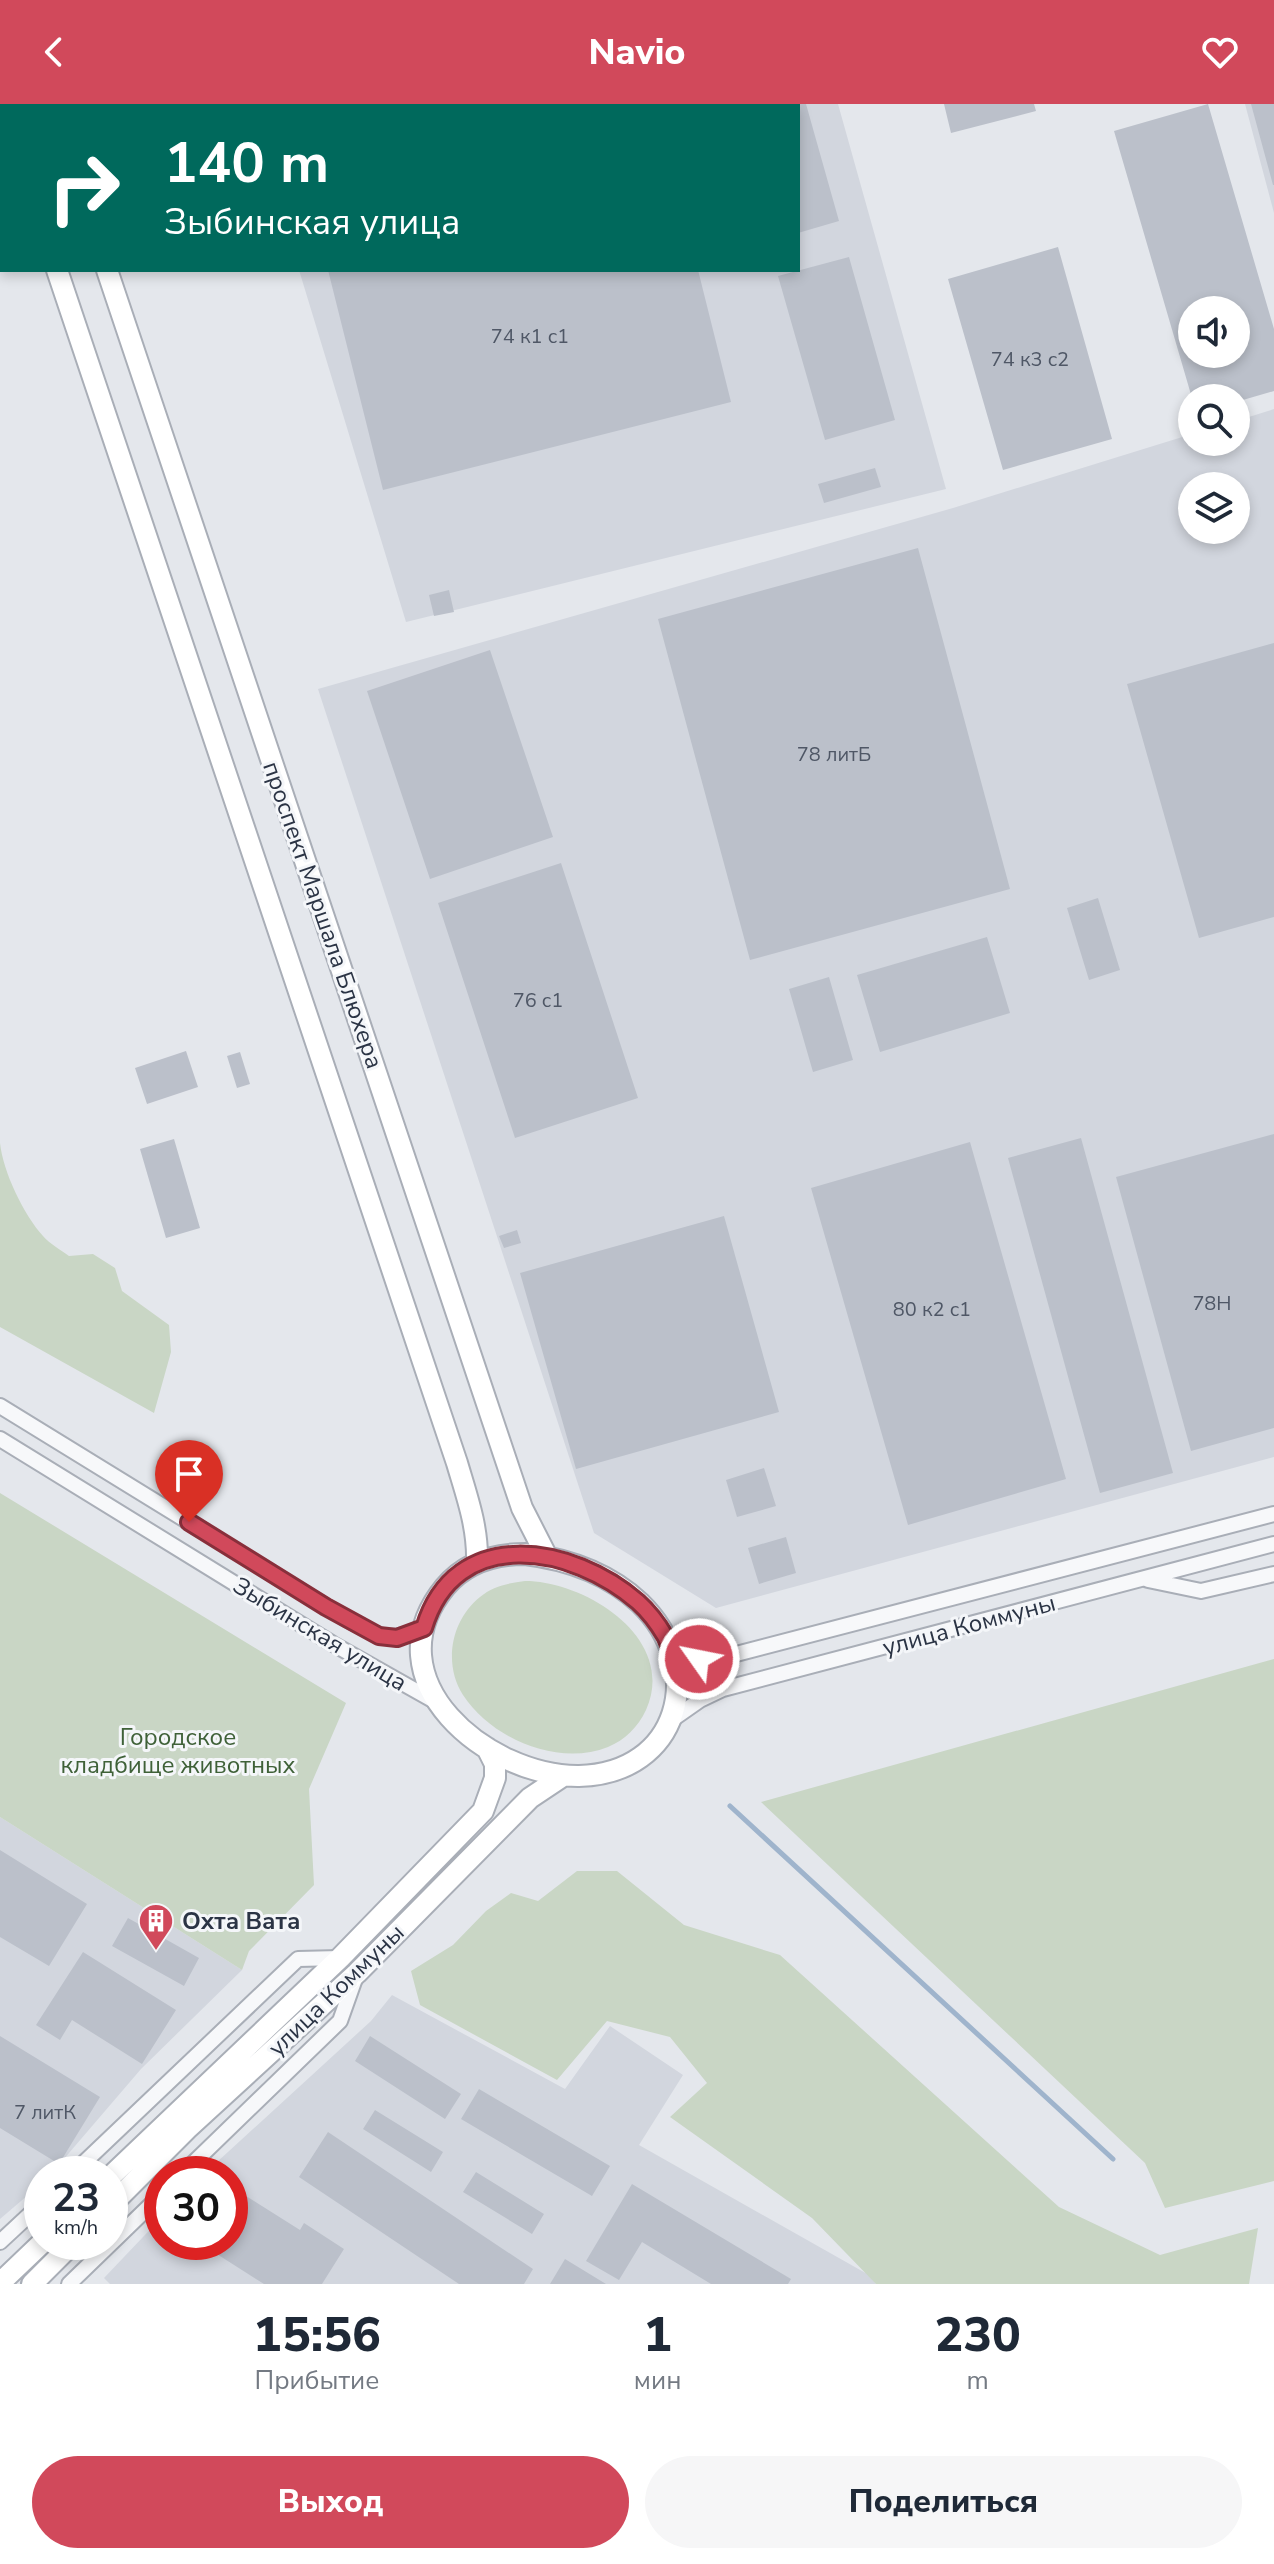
<!DOCTYPE html>
<html lang="ru">
<meta charset="utf-8">
<style>
:root{--surface:#fff;--page:#f6f6f7;--text:#1f2937;--muted:#747a83;--accent:#d1495b}
body{margin:0;font-family:"Nunito Sans",sans-serif;background:var(--page);color:var(--text);height:100vh;display:flex;flex-direction:column;font-size:30px;white-space:nowrap}
*{box-sizing:border-box;margin:0}
p{font-size:26px;color:var(--muted)}
.icon{flex:none;width:44px;height:44px;fill:none;stroke:currentColor;stroke-width:2;stroke-linecap:round;stroke-linejoin:round}
.map{position:relative;height:2180px;overflow:hidden}
.drawer{display:flex;flex-direction:column;background:var(--surface);flex:1}
.drawer>*{flex:none}
.hud{position:absolute;left:0px;top:0px;width:800px;height:168px;box-shadow:0 4px 12px #0003;background:#00695c;color:#fff;overflow:hidden}
.buttons{position:absolute;left:1178px;top:192px;display:grid;gap:16px}
.buttons a{display:grid;place-items:center;width:72px;height:72px;border-radius:50%;background:var(--surface);box-shadow:0 4px 12px #0003;font-size:40px}
.speed{position:absolute;left:24px;top:2052px;display:flex;gap:16px;font-size:40px;font-weight:700;text-align:center}
.speed>*{display:grid;place-content:center;width:104px;height:104px;border-radius:50%;background:var(--surface);box-shadow:0 4px 12px #0003;line-height:1}
.speed small{font-size:20px;font-weight:400}
.speed .limit{border:12px solid #d22;background:#fff;color:#111}
.pin{position:absolute;display:grid;place-items:center;width:68px;height:68px;color:#fff;margin:-82px -34px;border-radius:50% 50% 50% 0;rotate:-45deg;box-shadow:0 0 8px #0007}
.pin .icon{rotate:45deg}
.me{position:absolute;width:88px;margin:-44px;rotate:303deg;stroke-linejoin:round;filter:drop-shadow(0 0 6px #0008)}
.turn{display:flex;align-items:center;gap:28px;height:168px;padding:0 32px;font-size:36px}
.turn .icon{width:104px;height:104px;stroke-width:2.5}
.turn b{display:block;font-size:56px;line-height:68px}
.eta{display:flex;justify-content:space-evenly;align-items:center;height:136px;text-align:center}
.eta b{font-size:48px;font-weight:800;line-height:56px}
.button{display:flex;gap:16px;margin-top:auto;padding:16px 32px}
.button a{flex:1;height:92px;border-radius:48px;background:var(--accent);color:#fff;font-size:32px;font-weight:800;line-height:92px;text-align:center}
.button a+a{background:var(--page);color:var(--text)}
header{display:flex;justify-content:space-between;align-items:center;height:104px;padding:0 32px;background:var(--accent);color:#fff;font-size:36px;font-weight:800}
.map>svg:first-child{display:block}
.built{fill:#d2d6de;fill-rule:evenodd}
.green{fill:#c9d6c5}
.lines{fill:none;stroke-linecap:round;stroke-linejoin:round}
.stream{stroke:#9fb4cc;stroke-width:5}
.building{fill:#bbc0ca;fill-rule:evenodd}
.street-casing{stroke:#a9aeb7;stroke-width:18}
.secondary-casing{stroke:#a9aeb7;stroke-width:24}
.street{stroke:#f7f8fa;stroke-width:14}
.secondary{stroke:#fff;stroke-width:20}
.route-casing{stroke:#882f3b;stroke-width:20}
.route{stroke:#d1495b;stroke-width:14}
.labels{text-anchor:middle;stroke-width:6;stroke-linejoin:round;paint-order:stroke}
.number-label{font-size:20px;fill:#4f5766}
.street-label{font-size:24px;fill:#2b3445;stroke:#f4f6f9}
.park-label{font-size:24px;fill:#3f6138;stroke:#f4f6f9}
.poi-label{font-size:24px;font-weight:bold;fill:#2b3445;stroke:#f4f6f9;text-anchor:start}
</style>
<header><svg class="icon" aria-label="back" viewBox="0 0 24 24"><path d="M15 5l-7 7 7 7"/></svg>Navio<svg class="icon" aria-label="heart" viewBox="0 0 24 24"><path d="M12 20l-8-8c-3-5 5-10 8-4 3-6 11-1 8 4z"/></svg></header>
<div class="map">
<svg width="1274" height="2180" viewBox="0 0 1274 2180">
<rect width="100%" height="100%" fill="#e4e7ec"/>
<!-- built -->
<path class="built" d="M 279,0 L 562,0 L 279,2 Z
M 634,0 L 838,0 L 946,385 L 406,518 L 299,166 L 798,166 L 798,2 L 626,2 Z
M 1245,0 L 1274,0 L 1274,109 Z
M 1274,305 L 1274,1353 L 716,1504 L 594,1429 L 318,585 L 953,404 L 1192,330 L 1192,338 L 1236,338 L 1236,317 ZM 1192,382 L 1236,382 L 1236,426 L 1192,426 Z
M 0,1713 L 242,1866 L 141,1965 L 51,2070 L 42,2070 L 42,2079 L 0,2115 Z
M 392,1891 L 565,1985 L 610,1922 L 683,1971 L 639,2041 L 869,2171 L 876,2180 L 110,2180 L 104,2174 L 162,2113 L 162,2138 L 230,2138 L 230,2070 L 204,2070 L 371,1917 Z"/>
<!-- green -->
<path class="green" d="M 0,1039 C 3,1068 24,1111 43,1132 C 50,1140 61,1146 69,1152 L 93,1150 L 115,1164 L 122,1187 L 169,1221 L 171,1248 L 154,1309 L 0,1223 Z
M 0,1389 L 346,1599 L 309,1685 L 314,1781 L 249,1847 L 242,1866 L 0,1713 Z
M 525,1477 C 585,1477 678,1534 646,1606 C 638,1623 625,1636 608,1643 C 558,1663 492,1635 463,1591 C 443,1560 451,1516 480,1493 C 493,1482 509,1479 525,1477 Z
M 1274,1555 L 1274,2077 L 1165,2104 L 1145,2059 L 761,1698 Z
M 577,1767 L 617,1767 L 684,1821 L 780,1851 L 1059,2103 L 1160,2151 L 1258,2124 L 1249,2180 L 876,2180 L 812,2114 L 670,2013 L 707,1979 L 670,1933 L 607,1917 L 557,1976 L 420,1901 L 411,1867 L 453,1841 L 486,1807 L 511,1789 L 538,1797 Z"/>
<g class="lines">
<!-- stream -->
<path class="stream" d="M 730,1702 L 1113,2055"/>
</g>
<!-- building -->
<path class="building" d="M 798,0 L 806,0 L 839,117 L 798,129 Z
M 944,0 L 1034,0 L 1036,7 L 951,29 Z
M 1208,0 L 1274,225 L 1274,287 L 1236,298 L 1236,294 L 1192,294 L 1114,27 ZM 1192,206 L 1236,206 L 1236,250 L 1192,250 Z
M 1251,0 L 1274,0 L 1274,81 L 1273,81 Z
M 1058,143 L 1112,335 L 1003,366 L 948,175 Z
M 849,153 L 895,316 L 825,336 L 778,172 Z
M 328,166 L 698,166 L 731,298 L 383,386 Z
M 875,364 L 881,383 L 824,399 L 818,380 Z
M 918,444 L 1010,785 L 750,856 L 658,515 Z
M 449,486 L 454,508 L 434,512 L 429,491 Z
M 1274,539 L 1274,813 L 1199,834 L 1127,580 Z
M 490,546 L 553,733 L 430,775 L 367,587 Z
M 561,759 L 638,994 L 515,1034 L 438,799 Z
M 1098,794 L 1120,866 L 1089,876 L 1067,804 Z
M 987,833 L 1010,909 L 880,948 L 857,871 Z
M 829,873 L 853,956 L 813,968 L 789,885 Z
M 186,947 L 198,983 L 147,1000 L 135,964 Z
M 240,948 L 250,980 L 237,984 L 227,952 Z
M 1274,1030 L 1274,1324 L 1191,1347 L 1116,1073 Z
M 1081,1034 L 1173,1369 L 1100,1389 L 1008,1054 Z
M 174,1035 L 200,1124 L 166,1134 L 140,1045 Z
M 970,1038 L 1066,1375 L 908,1421 L 811,1084 Z
M 724,1112 L 779,1308 L 576,1365 L 520,1169 Z
M 517,1126 L 521,1139 L 504,1144 L 499,1132 Z
M 764,1364 L 776,1402 L 737,1413 L 726,1376 Z
M 786,1433 L 796,1469 L 759,1480 L 748,1444 Z
M 0,1746 L 87,1800 L 49,1862 L 0,1833 Z
M 128,1814 L 199,1854 L 184,1882 L 112,1842 Z
M 83,1848 L 176,1906 L 142,1960 L 72,1916 L 60,1936 L 36,1921 Z
M 0,1932 L 100,1993 L 59,2060 L 0,2024 Z
M 370,1932 L 461,1990 L 445,2015 L 355,1957 Z
M 479,1985 L 610,2062 L 592,2092 L 461,2015 Z
M 375,2006 L 443,2048 L 431,2068 L 363,2025 Z
M 328,2028 L 533,2165 L 524,2180 L 459,2180 L 299,2073 Z
M 476,2068 L 544,2110 L 532,2130 L 463,2088 Z
M 632,2080 L 791,2175 L 788,2180 L 711,2180 L 642,2138 L 619,2176 L 586,2157 Z
M 230,2082 L 300,2126 L 304,2119 L 344,2145 L 322,2180 L 264,2180 L 198,2138 L 230,2138 Z
M 565,2155 L 606,2180 L 550,2180 Z"/>
<g class="lines">
<defs>
<path id="street" d="M 14,2 L 16,0
M 0,13 L 2,13
M 0,1302 L 348,1516 C 383,1534 386,1539 424,1524
M 0,1335 L 333,1540 L 436,1598
M 1148,1476 L 1201,1487 L 1274,1470
M 671,1544 L 699,1555 L 717,1555 L 1274,1410
M 670,1617 L 700,1596 L 723,1585 L 1274,1440
M 72,2070 L 298,1855 L 340,1854
M 182,2070 L 340,1917 L 356,1872
M 0,2138 L 42,2099
M 69,2180 L 162,2090"/>
<path id="secondary" d="M 2,0 L 2,2
M 51,0 L 52,2
M 57,166 L 457,1359 C 467,1393 478,1423 477,1458
M 107,166 L 522,1404 L 547,1453
M 525,1450 C 567,1455 609,1470 640,1499 C 708,1565 679,1670 579,1672 C 488,1673 369,1576 445,1483 C 465,1459 494,1450 525,1450 Z
M 110,2073 L 340,1854 L 483,1707 L 495,1674 L 495,1660 L 487,1644
M 110,2102 L 187,2025 L 357,1869 L 530,1694 L 563,1672
M 0,2179 L 43,2138
M 32,2180 L 74,2138"/>
</defs>
<!-- street casing -->
<use href="#street" class="street-casing"/>
<!-- secondary casing -->
<use href="#secondary" class="secondary-casing"/>
<!-- street -->
<use href="#street" class="street"/>
<!-- secondary -->
<use href="#secondary" class="secondary"/>
</g>
<g class="lines">
<defs>
<path id="route" d="M 189,1418 L 326,1503 L 379,1532 L 397,1534 L 424,1524 C 455,1420 573,1441 638,1498 C 648,1507 658,1520 665,1532 C 667,1535 668,1540 670,1543 C 676,1549 691,1552 699,1555"/>
</defs>
<!-- route casing -->
<use href="#route" class="route-casing"/>
<!-- route -->
<use href="#route" class="route"/>
</g>
<!-- icons -->
<defs>
<symbol id="building-pin" viewBox="-11 -11 22 30"><path d="M0 17L-7.5 6A9.5 9.5 0 1 1 7.5 6Z" fill="#d1495b" stroke="#f4f6f9"/><path d="M-4-6H4V6H1V3H-1V6H-4ZM-2.5-4.3h1.7v1.8h-1.7ZM.8-4.3h1.7v1.8H.8ZM-2.5-1h1.7V.8h-1.7ZM.8-1h1.7V.8H.8Z" fill="#fff"/></symbol>
</defs>
<g fill-rule="evenodd">
<use href="#building-pin" x="136" y="1797" width="40" height="54"/>
</g>
<g class="labels">
<!-- number labels -->
<g class="number-label">
<text x="530" y="239">74 к1 с1</text>
<text x="1030" y="262">74 к3 с2</text>
<text x="834" y="657">78 литБ</text>
<text x="538" y="903">76 с1</text>
<text x="1212" y="1206">78Н</text>
<text x="932" y="1212">80 к2 с1</text>
<text x="45" y="2015">7 литК</text>
</g>
<!-- street labels -->
<g class="street-label">
<text transform="translate(323 811) rotate(71)" y="8">проспект Маршала Блюхера</text>
<text transform="translate(969 1521) rotate(-15)" y="8">улица Коммуны</text>
<text transform="translate(320 1530) rotate(31)" y="8">Зыбинская улица</text>
<text transform="translate(336 1886) rotate(-44)" y="8">улица Коммуны</text>
</g>
<!-- park labels -->
<g class="park-label">
<text x="178" y="1641">Городское<tspan x="178" dy="28">кладбище животных</tspan></text>
</g>
<!-- poi labels -->
<g class="poi-label">
<text x="182" y="1825">Охта Вата</text>
</g>
</g>
</svg>
<div class="buttons">
<a><svg class="icon" aria-label="sound" viewBox="0 0 24 24"><path d="M4 9h4l5-4v14l-5-4H4zM17 9q2 3 0 6"/></svg></a>
<a><svg class="icon" aria-label="search" viewBox="0 0 24 24"><circle cx="10" cy="10" r="6"/><path d="M15 15l6 6"/></svg></a>
<a><svg class="icon" aria-label="layers" viewBox="0 0 24 24"><path d="M12 4l9 5-9 5-9-5zM3 14l9 5 9-5"/></svg></a>
</div>
<div class="speed"><div>23<small>km/h</small></div><div class="limit">30</div></div>
<div class="pin" style="left:189px;top:1418px;background:#d93025"><svg class="icon" aria-label="arrive" viewBox="0 0 24 24"><path d="M6 21V4h12l-3 4 3 4H6"/></svg></div>
<svg class="me" style="left:699px;top:1555px" viewBox="-20 -20 40 40"><circle r="17" fill="#d1495b" stroke="#fff" stroke-width="3"/><path d="M0-11L8 9 0 5-8 9z" fill="#fff"/></svg>
<div class="hud">
<div class="turn"><svg class="icon" aria-label="right" viewBox="0 0 24 24"><path d="M7 20v-9h11M14 6l5 5-5 5"/></svg><div><b>140 m</b>Зыбинская улица</div></div>
</div>
</div>
<section class="drawer">
<div class="eta">
<div><b>15:56</b><p>Прибытие</p></div>
<div><b>1</b><p>мин</p></div>
<div><b>230</b><p>m</p></div>
</div>
<div class="button"><a>Выход</a><a>Поделиться</a></div>
</section>
